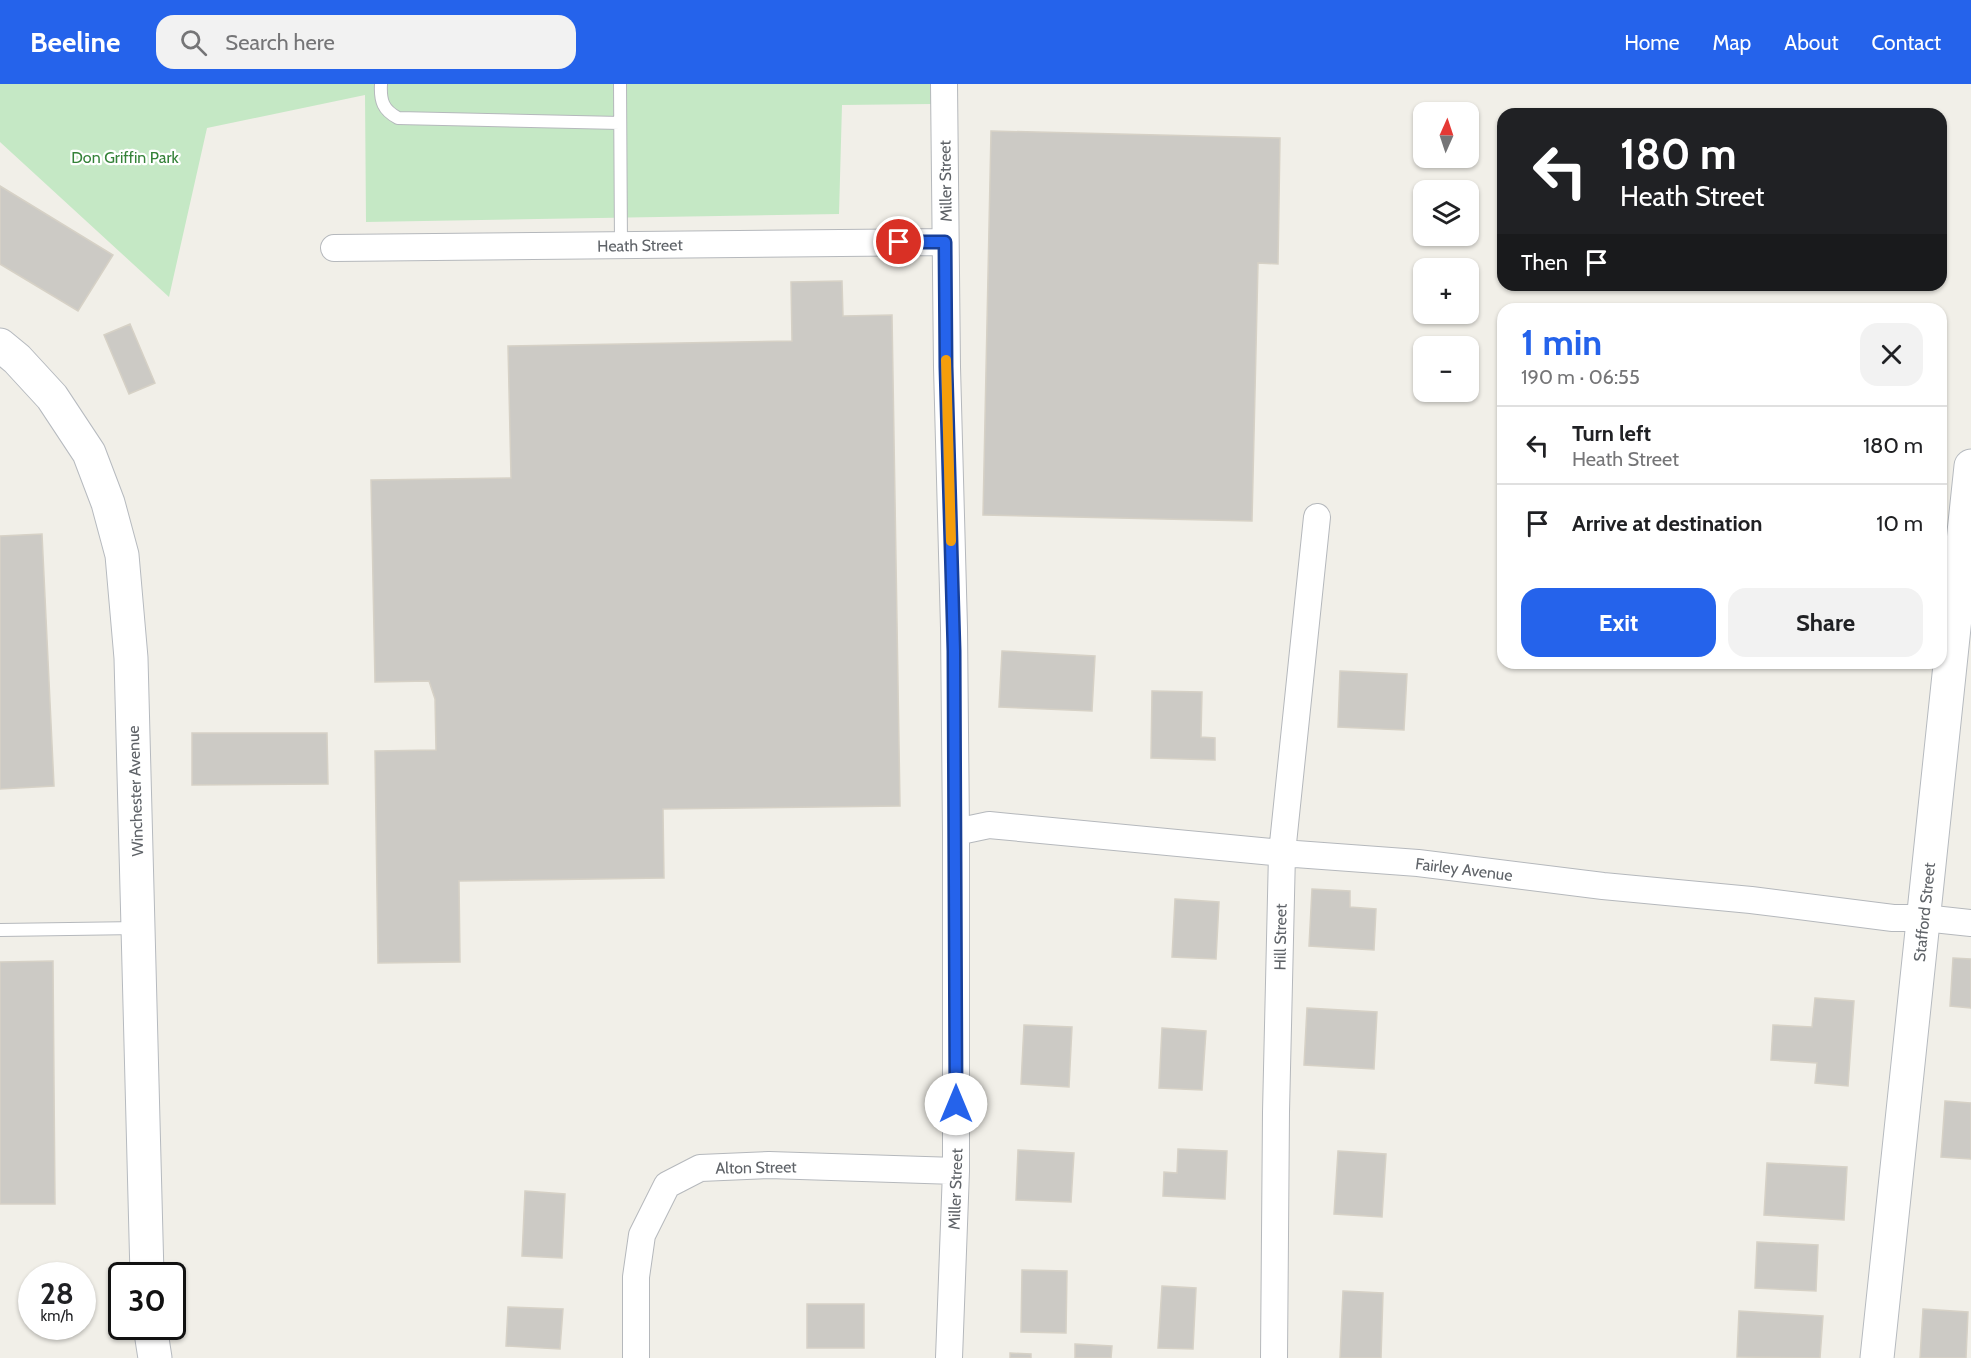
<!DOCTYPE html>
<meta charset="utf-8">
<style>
:root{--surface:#fff;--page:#f2f2f2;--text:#202124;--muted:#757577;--line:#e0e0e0;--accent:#2563eb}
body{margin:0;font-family:Cabin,sans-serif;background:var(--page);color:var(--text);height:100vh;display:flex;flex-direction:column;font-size:22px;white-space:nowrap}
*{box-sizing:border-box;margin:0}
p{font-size:20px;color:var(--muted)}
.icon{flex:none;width:33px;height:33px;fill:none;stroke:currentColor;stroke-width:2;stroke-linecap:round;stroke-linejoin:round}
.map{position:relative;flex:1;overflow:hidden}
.side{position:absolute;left:1497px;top:219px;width:450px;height:366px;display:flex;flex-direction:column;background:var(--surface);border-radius:18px;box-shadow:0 2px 4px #0004}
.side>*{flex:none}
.hud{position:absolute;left:1497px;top:24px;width:450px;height:183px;border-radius:18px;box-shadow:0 2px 4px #0004;background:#202124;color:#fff;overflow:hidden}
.needle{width:39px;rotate:3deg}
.tools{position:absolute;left:1413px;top:18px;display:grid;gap:12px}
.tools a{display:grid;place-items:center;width:66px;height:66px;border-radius:12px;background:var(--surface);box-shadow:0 2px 4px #0004;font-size:30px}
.speed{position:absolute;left:18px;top:1178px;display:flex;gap:12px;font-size:30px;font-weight:700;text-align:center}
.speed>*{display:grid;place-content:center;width:78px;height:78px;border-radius:50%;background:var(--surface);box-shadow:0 2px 4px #0004;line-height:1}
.speed small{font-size:15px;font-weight:400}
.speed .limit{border:3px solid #111;border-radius:9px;background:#fff;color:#111}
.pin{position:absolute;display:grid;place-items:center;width:51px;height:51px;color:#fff;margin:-26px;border:3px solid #fff;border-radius:50%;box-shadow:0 2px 6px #0007}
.me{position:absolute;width:66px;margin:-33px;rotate:0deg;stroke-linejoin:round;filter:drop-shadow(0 0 4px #0008)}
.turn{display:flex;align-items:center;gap:21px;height:126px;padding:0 24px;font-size:27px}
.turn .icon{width:78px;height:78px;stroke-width:2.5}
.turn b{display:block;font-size:42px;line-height:51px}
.then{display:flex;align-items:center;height:57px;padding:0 24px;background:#0003;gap:12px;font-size:22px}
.round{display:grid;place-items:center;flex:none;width:63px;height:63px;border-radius:18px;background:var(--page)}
.headline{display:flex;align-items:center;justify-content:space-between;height:102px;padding:0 24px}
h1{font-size:36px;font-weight:800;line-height:45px;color:var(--accent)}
.action{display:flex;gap:12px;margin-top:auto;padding:12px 24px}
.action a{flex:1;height:69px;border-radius:18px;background:var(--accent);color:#fff;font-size:24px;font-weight:800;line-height:69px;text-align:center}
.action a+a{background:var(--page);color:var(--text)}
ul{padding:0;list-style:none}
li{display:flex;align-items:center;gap:18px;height:78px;padding:0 24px;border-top:2px solid var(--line)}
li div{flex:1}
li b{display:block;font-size:22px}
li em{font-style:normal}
header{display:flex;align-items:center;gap:36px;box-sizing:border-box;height:84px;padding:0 30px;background:var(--accent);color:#fff}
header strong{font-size:28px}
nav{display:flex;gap:33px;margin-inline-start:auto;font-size:21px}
.search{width:420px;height:54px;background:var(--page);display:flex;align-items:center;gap:15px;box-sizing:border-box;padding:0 21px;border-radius:18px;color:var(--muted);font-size:22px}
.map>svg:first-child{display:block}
.green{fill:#c5e8c5}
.building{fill:#cccac5;stroke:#d6d1c6;stroke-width:1.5}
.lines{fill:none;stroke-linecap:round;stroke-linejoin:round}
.lane-casing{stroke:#b5b8bc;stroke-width:14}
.street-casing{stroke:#b5b8bc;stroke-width:28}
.secondary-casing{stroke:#b6babf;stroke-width:35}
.lane{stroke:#fff;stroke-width:12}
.street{stroke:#fff;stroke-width:26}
.secondary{stroke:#fff;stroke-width:33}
.route-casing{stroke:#184099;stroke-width:15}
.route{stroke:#2563eb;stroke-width:10}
.slow{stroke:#f59e0b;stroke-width:10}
.labels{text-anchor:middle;stroke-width:4.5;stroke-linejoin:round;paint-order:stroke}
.park-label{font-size:16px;fill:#348238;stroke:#fff}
.street-label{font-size:16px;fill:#5f6368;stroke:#fff}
</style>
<header>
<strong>Beeline</strong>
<div class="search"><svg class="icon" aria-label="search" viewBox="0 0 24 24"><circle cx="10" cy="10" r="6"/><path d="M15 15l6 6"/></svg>Search here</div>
<nav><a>Home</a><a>Map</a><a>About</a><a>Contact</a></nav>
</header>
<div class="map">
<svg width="1971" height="1274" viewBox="0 0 1971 1274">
<rect width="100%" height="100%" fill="#f1efe8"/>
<!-- green -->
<path class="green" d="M 0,0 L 931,0 L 931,20 L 842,21 L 839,130 L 366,138 L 365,11 L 207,44 L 169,213 L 0,58 Z"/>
<!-- building -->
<path class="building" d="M 991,47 L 1280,54 L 1278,180 L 1258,179 L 1252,437 L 983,431 Z
M 0,102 L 113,171 L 78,227 L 0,180 Z
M 842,197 L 843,232 L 892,231 L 900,722 L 663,725 L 664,794 L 459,797 L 460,878 L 378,879 L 375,667 L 436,666 L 435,615 L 429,597 L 375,598 L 371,396 L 511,394 L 508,262 L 792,257 L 791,198 Z
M 130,240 L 155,299 L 129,310 L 104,251 Z
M 42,450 L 54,702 L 0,705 L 0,452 Z
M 1002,567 L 1095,572 L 1092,627 L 999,623 Z
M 1340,587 L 1407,590 L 1404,646 L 1338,643 Z
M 1152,607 L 1202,608 L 1201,653 L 1215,654 L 1215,676 L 1151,674 Z
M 192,649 L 327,649 L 328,700 L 192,701 Z
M 1312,805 L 1350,807 L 1350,823 L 1376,825 L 1374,866 L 1309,862 Z
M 1175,815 L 1219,818 L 1216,875 L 1172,873 Z
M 1953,874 L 1971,875 L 1971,924 L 1950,922 Z
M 53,877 L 55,1120 L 0,1120 L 0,878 Z
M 1815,914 L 1854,917 L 1848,1002 L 1815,999 L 1817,979 L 1771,976 L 1773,941 L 1812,943 Z
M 1307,924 L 1377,928 L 1374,985 L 1304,981 Z
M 1024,941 L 1072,943 L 1069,1003 L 1021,1000 Z
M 1162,944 L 1206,947 L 1202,1006 L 1159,1004 Z
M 1945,1017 L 1971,1019 L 1971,1075 L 1941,1073 Z
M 1178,1065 L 1227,1067 L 1225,1115 L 1163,1112 L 1164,1088 L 1177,1089 Z
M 1018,1066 L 1074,1069 L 1071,1118 L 1016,1116 Z
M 1338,1067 L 1386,1070 L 1382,1133 L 1334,1130 Z
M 1767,1079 L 1847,1083 L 1844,1136 L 1764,1131 Z
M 525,1107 L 565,1110 L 562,1174 L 522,1172 Z
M 1757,1158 L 1818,1161 L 1816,1207 L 1755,1204 Z
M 1022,1186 L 1067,1187 L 1066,1249 L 1021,1248 Z
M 1162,1202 L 1196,1204 L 1193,1265 L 1158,1264 Z
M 1343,1207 L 1383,1209 L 1381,1274 L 1340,1274 Z
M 807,1220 L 864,1220 L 864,1264 L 807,1264 Z
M 508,1223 L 563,1225 L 560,1265 L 506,1262 Z
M 1923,1225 L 1968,1228 L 1966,1274 L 1920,1274 Z
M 1739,1227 L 1823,1232 L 1820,1274 L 1737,1273 Z
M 1075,1260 L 1112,1262 L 1111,1274 L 1075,1274 Z
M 1010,1269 L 1031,1270 L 1031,1274 L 1010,1274 Z"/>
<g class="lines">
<defs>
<path id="lane" d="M 381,0 C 380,17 383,26 398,34 L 620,39
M 620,0 L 621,161
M 0,846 L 138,844"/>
<path id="street" d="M 944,0 L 947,283 L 954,544 L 956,748 L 956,1087 L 949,1274
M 334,164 L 945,158
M 956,748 L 989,741 L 1282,769 L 1418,779 L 1603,802 L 1751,816 L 1893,834 L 1924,834 L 1971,839
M 636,1274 L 636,1193 L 642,1151 L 667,1101 L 700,1084 L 769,1081 L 956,1087
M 1274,1274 L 1276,1028 L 1282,769 L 1317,433"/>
<path id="secondary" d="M 0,261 L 17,275 L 52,313 L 89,369 L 108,419 L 122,471 L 131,574 L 147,1191
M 150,1242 L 155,1274
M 1877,1274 L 1971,382"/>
</defs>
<!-- lane casing -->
<use href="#lane" class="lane-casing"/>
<!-- street casing -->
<use href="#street" class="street-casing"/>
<!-- secondary casing -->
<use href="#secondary" class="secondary-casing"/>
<!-- lane -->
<use href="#lane" class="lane"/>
<!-- street -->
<use href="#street" class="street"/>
<!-- secondary -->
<use href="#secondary" class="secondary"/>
</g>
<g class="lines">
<defs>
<path id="route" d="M 899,158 L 945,158 L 946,283 L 954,567 L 956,1020"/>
</defs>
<!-- route casing -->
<use href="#route" class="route-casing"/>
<!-- route -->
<use href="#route" class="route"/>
<!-- slow -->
<path class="slow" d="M 946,276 L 951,457"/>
</g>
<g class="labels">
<!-- park labels -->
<g class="park-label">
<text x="125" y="79">Don Griffin Park</text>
</g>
<!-- street labels -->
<g class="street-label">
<text transform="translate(945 97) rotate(-91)" y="6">Miller Street</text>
<text transform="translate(640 161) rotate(-1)" y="6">Heath Street</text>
<text transform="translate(135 707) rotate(-92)" y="6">Winchester Avenue</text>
<text transform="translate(1464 785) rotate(7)" y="6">Fairley Avenue</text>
<text transform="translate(1924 828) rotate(-84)" y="6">Stafford Street</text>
<text transform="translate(1280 853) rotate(-89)" y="6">Hill Street</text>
<text transform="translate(756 1083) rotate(-1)" y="6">Alton Street</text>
<text transform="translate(955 1105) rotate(-88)" y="6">Miller Street</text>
</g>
</g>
</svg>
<div class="tools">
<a><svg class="needle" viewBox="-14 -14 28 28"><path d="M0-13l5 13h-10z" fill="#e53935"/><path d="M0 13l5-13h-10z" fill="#757577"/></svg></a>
<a><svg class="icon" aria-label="layers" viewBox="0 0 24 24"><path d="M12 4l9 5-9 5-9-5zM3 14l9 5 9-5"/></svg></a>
<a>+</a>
<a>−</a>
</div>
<div class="speed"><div>28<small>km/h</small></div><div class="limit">30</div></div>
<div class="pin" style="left:899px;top:158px;background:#d93025"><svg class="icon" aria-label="arrive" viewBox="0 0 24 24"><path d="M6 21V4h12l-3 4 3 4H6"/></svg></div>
<svg class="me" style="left:956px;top:1020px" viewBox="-20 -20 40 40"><circle r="19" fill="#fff"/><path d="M0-13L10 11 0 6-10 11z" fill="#2563eb"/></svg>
<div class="hud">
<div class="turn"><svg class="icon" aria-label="left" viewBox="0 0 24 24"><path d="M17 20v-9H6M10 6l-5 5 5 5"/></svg><div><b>180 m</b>Heath Street</div></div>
<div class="then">Then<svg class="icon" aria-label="arrive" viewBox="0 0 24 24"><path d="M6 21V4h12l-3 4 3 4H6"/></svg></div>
</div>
<section class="side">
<div class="headline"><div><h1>1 min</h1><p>190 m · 06:55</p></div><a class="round"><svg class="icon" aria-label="close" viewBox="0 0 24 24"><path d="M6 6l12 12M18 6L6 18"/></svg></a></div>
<ul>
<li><svg class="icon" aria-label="left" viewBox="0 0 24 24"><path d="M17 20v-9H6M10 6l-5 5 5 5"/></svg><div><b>Turn left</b><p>Heath Street</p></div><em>180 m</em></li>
<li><svg class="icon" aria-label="arrive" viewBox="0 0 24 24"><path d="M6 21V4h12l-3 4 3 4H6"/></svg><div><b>Arrive at destination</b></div><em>10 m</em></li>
</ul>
<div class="action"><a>Exit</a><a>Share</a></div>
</section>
</div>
